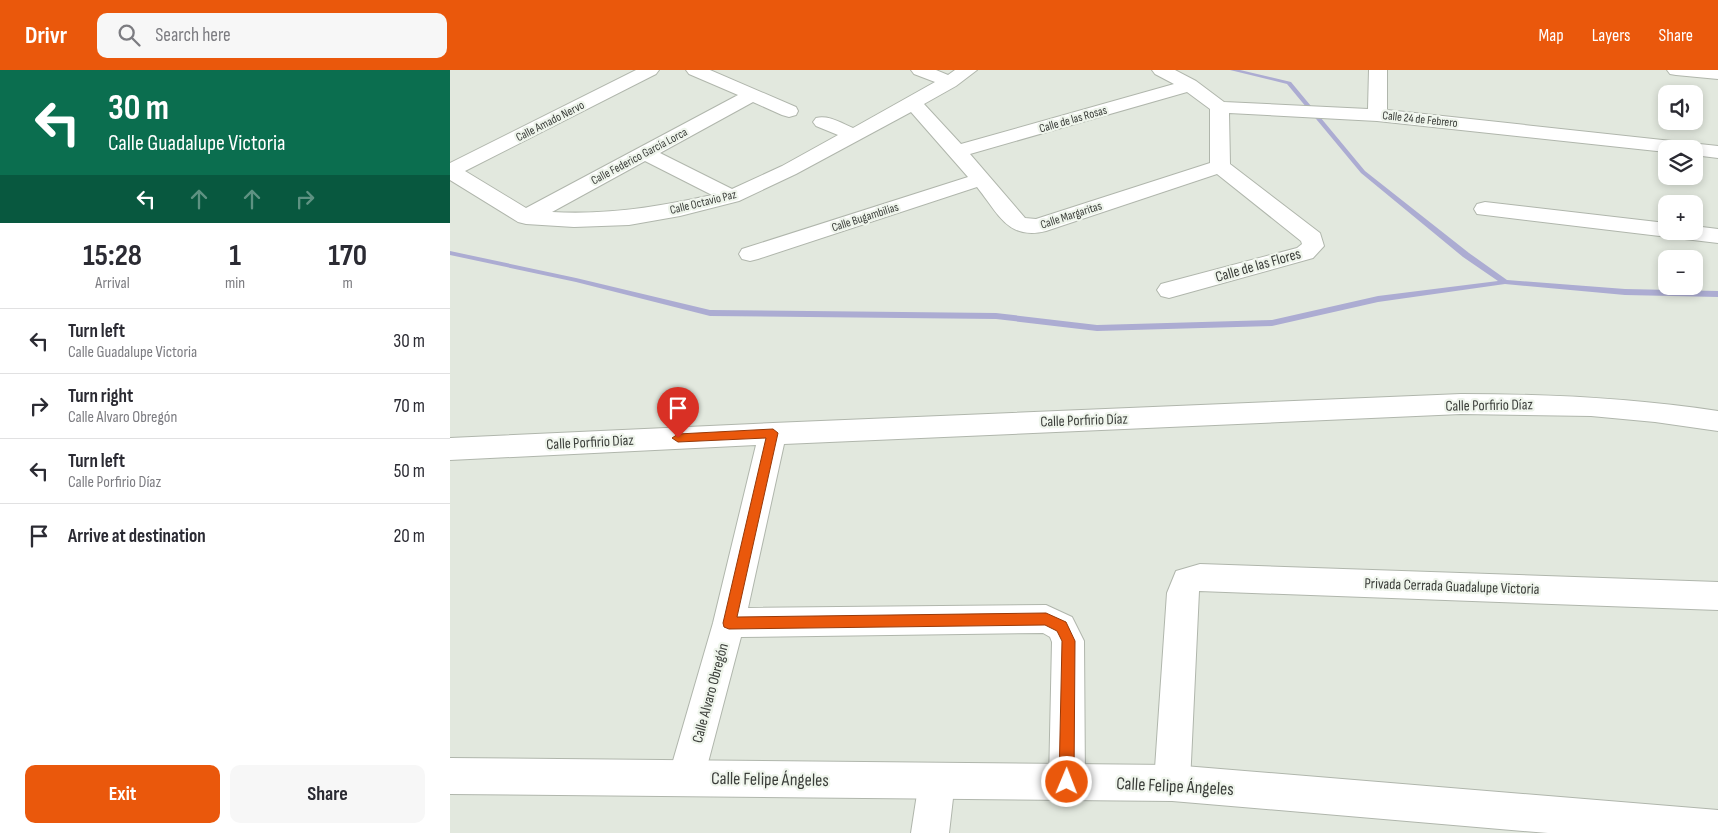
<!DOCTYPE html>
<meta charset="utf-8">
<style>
:root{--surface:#fff;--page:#f7f7f7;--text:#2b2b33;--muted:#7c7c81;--line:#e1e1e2;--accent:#ea580c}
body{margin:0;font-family:"Sofia Sans Condensed",sans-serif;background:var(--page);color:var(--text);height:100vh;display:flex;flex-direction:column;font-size:19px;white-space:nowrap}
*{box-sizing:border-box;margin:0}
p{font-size:16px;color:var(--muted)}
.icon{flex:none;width:28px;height:28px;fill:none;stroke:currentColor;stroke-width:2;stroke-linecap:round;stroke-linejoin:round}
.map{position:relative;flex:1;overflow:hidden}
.side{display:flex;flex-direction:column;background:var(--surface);width:450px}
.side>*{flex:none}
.hud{background:#0b6e4f;color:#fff;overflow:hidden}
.fabs{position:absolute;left:1208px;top:15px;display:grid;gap:10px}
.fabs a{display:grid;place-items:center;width:45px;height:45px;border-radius:10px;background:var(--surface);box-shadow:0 2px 8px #0003;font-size:25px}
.pin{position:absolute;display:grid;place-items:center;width:42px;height:42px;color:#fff;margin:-51px -21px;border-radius:50% 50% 50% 0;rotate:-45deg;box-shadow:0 0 5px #0007}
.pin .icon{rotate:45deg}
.me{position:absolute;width:55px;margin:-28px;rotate:1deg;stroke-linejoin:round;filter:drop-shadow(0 0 4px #0008)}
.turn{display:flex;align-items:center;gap:18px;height:105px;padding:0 25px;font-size:22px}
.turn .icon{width:65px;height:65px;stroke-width:2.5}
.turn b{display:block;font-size:35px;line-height:42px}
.lanes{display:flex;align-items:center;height:48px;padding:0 25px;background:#0003;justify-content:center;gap:25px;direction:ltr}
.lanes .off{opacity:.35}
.eta{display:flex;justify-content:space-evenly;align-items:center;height:85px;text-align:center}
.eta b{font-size:30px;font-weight:700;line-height:35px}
.cta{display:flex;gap:10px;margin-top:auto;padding:10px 25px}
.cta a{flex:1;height:58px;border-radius:10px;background:var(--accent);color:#fff;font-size:20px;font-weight:700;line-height:58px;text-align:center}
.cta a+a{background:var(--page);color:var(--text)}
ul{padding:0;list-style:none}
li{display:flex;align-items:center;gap:15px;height:65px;padding:0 25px;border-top:1px solid var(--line)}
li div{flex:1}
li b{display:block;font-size:19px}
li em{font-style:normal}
header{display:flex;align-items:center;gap:30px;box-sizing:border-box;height:70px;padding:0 25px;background:var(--accent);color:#fff}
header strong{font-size:24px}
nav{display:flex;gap:28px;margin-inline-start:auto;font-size:18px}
.search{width:350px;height:45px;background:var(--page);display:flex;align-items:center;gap:12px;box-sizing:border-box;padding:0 18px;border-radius:10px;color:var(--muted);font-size:19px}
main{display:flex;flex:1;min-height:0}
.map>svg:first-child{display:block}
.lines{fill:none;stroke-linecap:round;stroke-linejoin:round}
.stream{fill:#acacd2;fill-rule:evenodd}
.street-casing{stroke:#b0b6ac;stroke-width:2}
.secondary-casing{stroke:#b0b6ac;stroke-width:2}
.street{fill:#fff;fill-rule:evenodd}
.secondary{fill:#fff;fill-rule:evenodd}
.route{fill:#ea580c;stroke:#983908}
.labels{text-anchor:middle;stroke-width:4.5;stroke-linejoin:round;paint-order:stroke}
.far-street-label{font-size:12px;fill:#3b3e3a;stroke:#eff5ec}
.street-label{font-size:15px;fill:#3b3e3a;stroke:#eff5ec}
.near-street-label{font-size:18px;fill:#3b3e3a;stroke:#eff5ec}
</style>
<header>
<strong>Drivr</strong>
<div class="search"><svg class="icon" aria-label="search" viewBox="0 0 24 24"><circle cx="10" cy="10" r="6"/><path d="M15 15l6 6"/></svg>Search here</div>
<nav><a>Map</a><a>Layers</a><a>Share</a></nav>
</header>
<main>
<section class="side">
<div class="hud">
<div class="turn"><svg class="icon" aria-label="left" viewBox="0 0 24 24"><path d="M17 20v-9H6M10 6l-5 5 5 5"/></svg><div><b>30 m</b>Calle Guadalupe Victoria</div></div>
<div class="lanes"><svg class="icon" aria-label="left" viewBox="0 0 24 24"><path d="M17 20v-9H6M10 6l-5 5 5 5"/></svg><svg class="icon off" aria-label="ahead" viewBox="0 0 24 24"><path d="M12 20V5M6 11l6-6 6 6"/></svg><svg class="icon off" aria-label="ahead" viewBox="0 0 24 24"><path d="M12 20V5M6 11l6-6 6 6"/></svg><svg class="icon off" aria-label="right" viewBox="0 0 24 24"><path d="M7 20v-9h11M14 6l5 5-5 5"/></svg></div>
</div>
<div class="eta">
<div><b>15:28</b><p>Arrival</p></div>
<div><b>1</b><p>min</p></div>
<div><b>170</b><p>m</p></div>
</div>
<ul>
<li><svg class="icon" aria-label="left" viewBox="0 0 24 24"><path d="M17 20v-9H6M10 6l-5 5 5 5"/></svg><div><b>Turn left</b><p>Calle Guadalupe Victoria</p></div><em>30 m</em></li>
<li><svg class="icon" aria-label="right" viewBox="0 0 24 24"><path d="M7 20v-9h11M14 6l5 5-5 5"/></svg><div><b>Turn right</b><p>Calle Alvaro Obregón</p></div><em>70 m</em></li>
<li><svg class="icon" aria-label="left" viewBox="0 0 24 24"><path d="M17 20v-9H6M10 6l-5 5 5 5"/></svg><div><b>Turn left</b><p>Calle Porfirio Díaz</p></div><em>50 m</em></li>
<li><svg class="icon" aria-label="arrive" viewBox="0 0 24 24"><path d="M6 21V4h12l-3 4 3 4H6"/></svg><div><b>Arrive at destination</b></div><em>20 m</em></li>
</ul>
<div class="cta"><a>Exit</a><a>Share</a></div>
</section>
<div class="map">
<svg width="1268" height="763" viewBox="0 0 1268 763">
<rect width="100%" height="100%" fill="#e2e8de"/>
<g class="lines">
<!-- stream -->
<path class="stream" d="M 780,0 L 790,0 L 841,12 L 915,101 L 1019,183 L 1057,210 L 1175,219 L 1268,221 L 1268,227 L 1175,225 L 1055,214 L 928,232 L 822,256 L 647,261 L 546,249 L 260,246 L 126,212 L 0,185 L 0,181 L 126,208 L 260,240 L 546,243 L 647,255 L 822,250 L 928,226 L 1048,211 L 1013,187 L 911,103 L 837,14 Z"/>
<defs>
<path id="street" d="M 186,0 L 209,0 L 206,4 L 15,101 L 76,138 L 288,25 L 239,4 L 236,0 L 260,0 L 346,37 L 348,41 L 346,45 L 339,47 L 332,45 L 303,32 L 210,83 L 282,119 L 332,96 L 388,65 L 366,56 L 363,52 L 366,48 C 379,45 391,53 403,58 L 485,12 L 464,4 L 461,0 L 486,0 L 498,5 L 505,0 L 527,0 L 506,16 L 474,34 L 511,74 L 724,14 L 705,4 L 702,0 L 725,0 L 746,11 L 774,32 L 918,39 L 919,0 L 937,0 L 937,40 L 1268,76 L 1268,88 L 1244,85 L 1244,79 L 1216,79 L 1216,82 L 927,51 L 779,43 L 780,94 L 870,163 L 874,176 L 863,188 L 719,228 L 711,226 L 707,220 L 711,214 L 847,178 L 852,174 L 851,171 L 767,104 L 596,161 C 558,171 548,143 527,117 L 308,189 L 300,191 L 292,189 L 289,184 L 292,179 L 518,107 L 461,42 L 346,104 L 289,131 L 230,146 L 179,155 L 124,157 L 76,154 L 68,152 L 0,110 L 0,93 ZM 737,22 L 760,39 L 760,93 L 586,149 L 575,148 L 520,84 ZM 195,91 L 262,125 C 208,137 157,145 102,142 Z
M 1217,0 L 1268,0 L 1268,9 L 1226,5 L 1220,4 Z
M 1035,132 L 1216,153 L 1216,161 L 1244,161 L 1244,156 L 1268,159 L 1268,173 L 1027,144 L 1024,139 L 1027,134 Z
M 1011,324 C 1098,324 1181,328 1268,341 L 1268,361 L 1205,352 L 1141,346 L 1011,344 L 334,374 L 298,538 L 596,535 L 622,547 L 634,571 L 635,712 L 630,725 L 617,730 L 604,725 L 599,712 L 602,572 L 600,567 L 593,563 L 291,567 L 254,708 L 249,721 L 236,726 L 223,721 L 218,708 L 263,553 L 306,375 L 0,390 L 0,368 L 323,353 Z
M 750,494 L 1268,512 L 1268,540 L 749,521 L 740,713 L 735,726 L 722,731 L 709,726 L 704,713 L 717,523 L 726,501 Z
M 487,693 L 500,698 L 505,711 L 499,763 L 461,763 L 469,711 L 474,698 Z"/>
<path id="secondary" d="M 0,688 L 722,695 L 1268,740 L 1268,763 L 1098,763 L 722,731 L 0,724 Z"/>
</defs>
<!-- street casing -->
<use href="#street" class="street-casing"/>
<!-- secondary casing -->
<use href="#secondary" class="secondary-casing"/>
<!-- street -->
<use href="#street" class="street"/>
<!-- secondary -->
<use href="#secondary" class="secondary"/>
</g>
<!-- route -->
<path class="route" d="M 323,359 L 328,363 L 287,547 L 596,543 L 616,552 L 625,571 L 624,712 L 622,718 L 617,720 L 612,718 L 609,712 L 612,571 L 607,561 L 595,555 L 279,559 L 274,557 L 273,553 L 316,368 L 228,372 L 222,368 L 228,364 Z"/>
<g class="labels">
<!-- far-street labels -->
<g class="far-street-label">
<text transform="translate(623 49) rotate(-16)" y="4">Calle de las Rosas</text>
<text transform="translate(970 49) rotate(6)" y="4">Calle 24 de Febrero</text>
<text transform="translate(100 51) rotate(-27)" y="4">Calle Amado Nervo</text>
<text transform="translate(189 86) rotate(-28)" y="4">Calle Federico García Lorca</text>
<text transform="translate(253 132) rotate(-14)" y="4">Calle Octavio Paz</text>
<text transform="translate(621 145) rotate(-18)" y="4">Calle Margaritas</text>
<text transform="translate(415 147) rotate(-18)" y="4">Calle Bugambilias</text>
</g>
<!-- street labels -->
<g class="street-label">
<text transform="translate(808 195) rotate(-16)" y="5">Calle de las Flores</text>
<text transform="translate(1039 335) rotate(-1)" y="5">Calle Porfirio Díaz</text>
<text transform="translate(634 350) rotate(-2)" y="5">Calle Porfirio Díaz</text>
<text transform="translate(140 372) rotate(-3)" y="5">Calle Porfirio Díaz</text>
<text transform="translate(1002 516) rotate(2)" y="5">Privada Cerrada Guadalupe Victoria</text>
<text transform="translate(260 623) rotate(-75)" y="5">Calle Alvaro Obregón</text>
</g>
<!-- near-street labels -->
<g class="near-street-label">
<text transform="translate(320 709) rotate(1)" y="6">Calle Felipe Ángeles</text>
<text transform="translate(725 716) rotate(3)" y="6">Calle Felipe Ángeles</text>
</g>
</g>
</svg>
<div class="fabs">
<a><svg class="icon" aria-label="sound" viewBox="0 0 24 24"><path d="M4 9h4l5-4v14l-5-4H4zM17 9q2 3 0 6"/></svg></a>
<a><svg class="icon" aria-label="layers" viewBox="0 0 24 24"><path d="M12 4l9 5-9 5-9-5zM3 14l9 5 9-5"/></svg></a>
<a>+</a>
<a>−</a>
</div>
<div class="pin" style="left:228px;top:368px;background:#d93025"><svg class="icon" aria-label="arrive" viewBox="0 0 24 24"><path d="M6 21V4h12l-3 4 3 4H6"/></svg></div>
<svg class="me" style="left:617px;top:712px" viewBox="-20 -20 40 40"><circle r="17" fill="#ea580c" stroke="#fff" stroke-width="3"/><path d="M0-11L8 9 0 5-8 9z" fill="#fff"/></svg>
</div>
</main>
